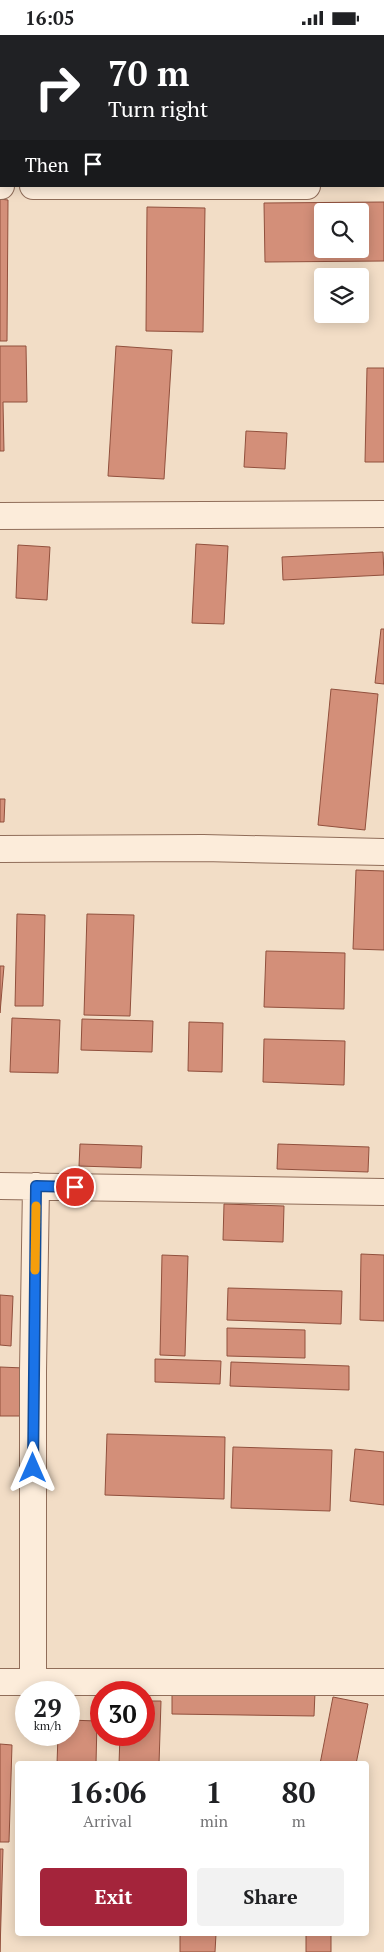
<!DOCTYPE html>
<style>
:root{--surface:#fff;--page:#f2f2f2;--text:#202124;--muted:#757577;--accent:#a4243b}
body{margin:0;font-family:"PT Serif",serif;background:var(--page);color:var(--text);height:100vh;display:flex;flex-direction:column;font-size:19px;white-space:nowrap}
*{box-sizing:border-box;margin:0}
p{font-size:16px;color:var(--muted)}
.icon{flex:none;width:28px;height:28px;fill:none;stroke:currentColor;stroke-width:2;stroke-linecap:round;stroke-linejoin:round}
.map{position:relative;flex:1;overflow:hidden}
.panel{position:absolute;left:15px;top:1726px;width:354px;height:175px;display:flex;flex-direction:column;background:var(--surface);border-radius:5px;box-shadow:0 2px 12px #0003}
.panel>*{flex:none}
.banner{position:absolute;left:0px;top:0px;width:385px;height:152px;box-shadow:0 2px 12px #0003;background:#202124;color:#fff;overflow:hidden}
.buttons{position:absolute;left:314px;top:168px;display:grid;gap:10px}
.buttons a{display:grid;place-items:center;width:55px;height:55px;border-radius:5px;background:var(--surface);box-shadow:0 2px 12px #0003;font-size:25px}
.speed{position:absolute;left:15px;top:1646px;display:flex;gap:10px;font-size:25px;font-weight:700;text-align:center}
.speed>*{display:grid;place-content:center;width:65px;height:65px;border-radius:50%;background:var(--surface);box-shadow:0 2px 12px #0003;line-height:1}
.speed small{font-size:12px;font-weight:400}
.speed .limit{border:8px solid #d22;background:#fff;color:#111}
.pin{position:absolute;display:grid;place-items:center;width:42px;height:42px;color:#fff;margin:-21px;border:2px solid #fff;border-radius:50%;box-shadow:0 1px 5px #0007}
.me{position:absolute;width:55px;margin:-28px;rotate:0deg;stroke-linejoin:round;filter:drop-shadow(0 0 4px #0008)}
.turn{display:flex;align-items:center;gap:18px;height:105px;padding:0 25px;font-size:22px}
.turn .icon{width:65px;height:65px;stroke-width:2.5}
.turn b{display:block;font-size:35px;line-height:42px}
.then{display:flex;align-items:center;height:48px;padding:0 25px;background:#0003;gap:10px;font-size:19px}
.eta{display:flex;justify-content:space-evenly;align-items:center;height:85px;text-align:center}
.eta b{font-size:30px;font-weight:600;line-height:35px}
.action{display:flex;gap:10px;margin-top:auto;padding:10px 25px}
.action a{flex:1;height:58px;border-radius:5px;background:var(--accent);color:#fff;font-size:20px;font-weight:600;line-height:58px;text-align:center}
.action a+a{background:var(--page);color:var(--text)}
.status{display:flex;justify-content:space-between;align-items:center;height:35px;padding:0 25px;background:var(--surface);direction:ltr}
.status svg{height:14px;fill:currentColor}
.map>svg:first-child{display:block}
.building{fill:#d38f79;stroke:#91503d;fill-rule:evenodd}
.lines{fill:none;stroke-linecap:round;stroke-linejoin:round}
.minor-casing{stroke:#906d59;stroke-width:28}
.minor{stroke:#fcecda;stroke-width:26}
.route-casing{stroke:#114b97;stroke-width:12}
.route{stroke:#1a73e8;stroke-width:9}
.slow{stroke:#f59e0b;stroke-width:9}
</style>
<div class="status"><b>16:05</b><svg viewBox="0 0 49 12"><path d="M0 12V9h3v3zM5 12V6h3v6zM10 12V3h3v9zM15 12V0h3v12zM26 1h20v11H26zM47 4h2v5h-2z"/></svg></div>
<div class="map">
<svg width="384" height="1917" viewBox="0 0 384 1917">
<rect width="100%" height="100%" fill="#f2ddc6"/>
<!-- building -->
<path class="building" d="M 0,0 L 19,0 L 1,1 L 1,49 Z
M 91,0 L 129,0 L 91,1 Z
M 0,164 L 8,165 L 7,306 L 0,306 Z
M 384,167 L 384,226 L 265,227 L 264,168 ZM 322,176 L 360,176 L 360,214 L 322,214 Z
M 147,172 L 205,173 L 203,297 L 146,296 Z
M 0,311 L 26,311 L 27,367 L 3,367 L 4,416 L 0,416 Z
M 116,311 L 172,315 L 164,444 L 108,441 Z
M 367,333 L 384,333 L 384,427 L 365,427 Z
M 246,396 L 287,398 L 285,434 L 244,432 Z
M 196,509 L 228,511 L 224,589 L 192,588 Z
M 18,510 L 50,512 L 47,565 L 16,563 Z
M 383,517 L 384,540 L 283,545 L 282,522 Z
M 381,594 L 384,594 L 384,649 L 375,648 Z
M 331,654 L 378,659 L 365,795 L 318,790 Z
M 0,764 L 5,764 L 4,787 L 0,787 Z
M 356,835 L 384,836 L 384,915 L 353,914 Z
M 17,879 L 45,880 L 43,971 L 15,971 Z
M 87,879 L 134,880 L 130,981 L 84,980 Z
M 266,916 L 345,918 L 344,974 L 264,972 Z
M 0,931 L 4,931 L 0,978 Z
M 12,983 L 60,985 L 58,1038 L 10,1037 Z
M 82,984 L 153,986 L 152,1017 L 81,1015 Z
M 189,987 L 223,988 L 222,1037 L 188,1036 Z
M 264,1004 L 345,1006 L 344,1050 L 263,1047 Z
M 80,1109 L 142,1111 L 141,1133 L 79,1131 Z
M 278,1109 L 369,1112 L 368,1137 L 277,1134 Z
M 224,1169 L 284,1171 L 283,1207 L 223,1205 Z
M 361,1219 L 384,1220 L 384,1286 L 360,1285 Z
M 162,1220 L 188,1221 L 185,1321 L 160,1320 Z
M 228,1253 L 342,1256 L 341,1289 L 227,1285 Z
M 0,1260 L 13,1261 L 11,1311 L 0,1310 Z
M 227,1293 L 305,1295 L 305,1323 L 227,1321 Z
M 155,1324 L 221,1326 L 220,1349 L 155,1347 Z
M 231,1327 L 349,1331 L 349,1355 L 230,1351 Z
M 0,1332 L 24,1333 L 23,1381 L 0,1381 Z
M 107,1399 L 225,1402 L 224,1464 L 105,1460 Z
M 233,1412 L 332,1415 L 330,1476 L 231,1473 Z
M 355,1414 L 384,1417 L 384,1470 L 350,1466 Z
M 172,1655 L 315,1657 L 314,1681 L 172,1679 Z
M 333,1662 L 368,1669 L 356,1729 L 320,1729 Z
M 144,1666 L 161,1666 L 159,1729 L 119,1729 L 120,1700 L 144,1700 Z
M 69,1685 L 97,1686 L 96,1729 L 57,1729 L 58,1700 L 69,1700 Z
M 0,1709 L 12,1710 L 9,1807 L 0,1807 Z
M 0,1814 L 3,1814 L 0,1917 Z
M 180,1899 L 216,1899 L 215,1917 L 180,1917 Z
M 306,1899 L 331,1899 L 331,1917 L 306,1917 Z"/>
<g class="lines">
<defs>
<path id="minor" d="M 0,151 L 1,151
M 33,151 L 307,151
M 0,481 L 384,479
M 0,814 L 203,813 L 384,817
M 0,1151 L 384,1157
M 0,1647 L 384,1647
M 33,1648 L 33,1336 L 36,1151"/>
</defs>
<!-- minor casing -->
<use href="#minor" class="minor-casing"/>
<!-- minor -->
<use href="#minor" class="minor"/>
</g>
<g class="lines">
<defs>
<path id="route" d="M 33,1433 L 36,1151 L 75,1152"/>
</defs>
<!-- route casing -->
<use href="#route" class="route-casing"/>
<!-- route -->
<use href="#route" class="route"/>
<!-- slow -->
<path class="slow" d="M 35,1235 L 36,1171"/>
</g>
</svg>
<div class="buttons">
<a><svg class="icon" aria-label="search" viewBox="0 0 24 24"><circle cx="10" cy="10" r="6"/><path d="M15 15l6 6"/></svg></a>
<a><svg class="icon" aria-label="layers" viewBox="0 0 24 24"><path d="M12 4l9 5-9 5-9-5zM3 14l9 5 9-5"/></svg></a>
</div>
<div class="speed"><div>29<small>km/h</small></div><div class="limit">30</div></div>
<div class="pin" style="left:75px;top:1152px;background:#d93025"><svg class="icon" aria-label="arrive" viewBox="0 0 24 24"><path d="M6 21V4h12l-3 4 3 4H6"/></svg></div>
<svg class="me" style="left:33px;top:1433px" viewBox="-20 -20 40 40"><path d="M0-17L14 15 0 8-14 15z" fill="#1a73e8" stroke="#fff" stroke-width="4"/></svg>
<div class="banner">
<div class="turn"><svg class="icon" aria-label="right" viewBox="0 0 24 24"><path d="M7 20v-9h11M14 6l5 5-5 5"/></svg><div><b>70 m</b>Turn right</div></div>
<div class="then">Then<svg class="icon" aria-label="arrive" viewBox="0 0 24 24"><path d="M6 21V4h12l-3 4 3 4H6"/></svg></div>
</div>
<section class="panel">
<div class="eta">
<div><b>16:06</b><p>Arrival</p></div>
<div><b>1</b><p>min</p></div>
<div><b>80</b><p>m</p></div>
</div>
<div class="action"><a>Exit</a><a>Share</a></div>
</section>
</div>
